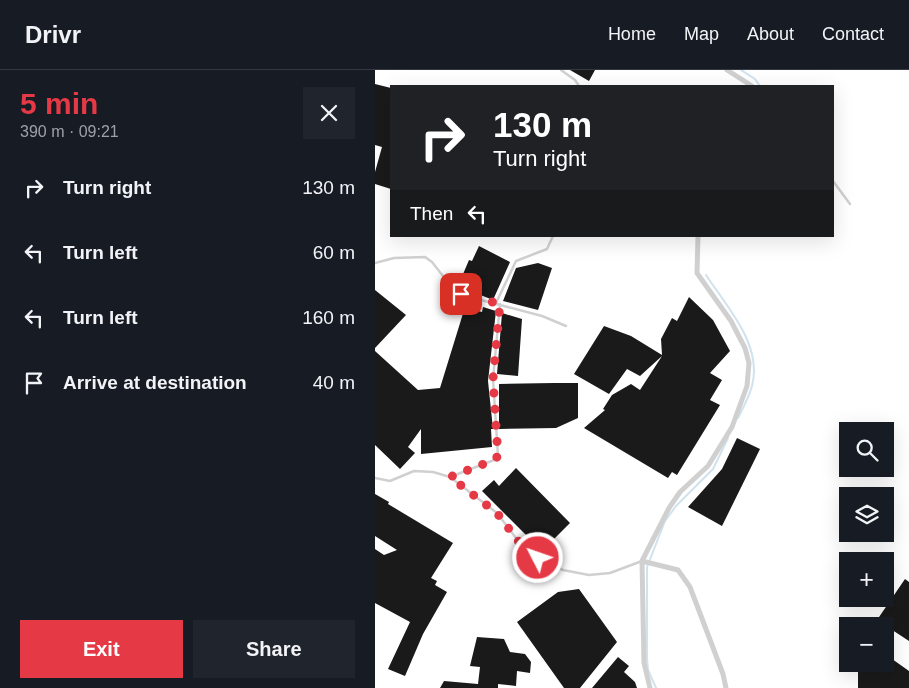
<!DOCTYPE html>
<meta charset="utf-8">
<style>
:root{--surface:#171b24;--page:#20242c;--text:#f1f3f6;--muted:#9ea1a6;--line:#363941;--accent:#e63946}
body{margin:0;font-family:Helvetica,sans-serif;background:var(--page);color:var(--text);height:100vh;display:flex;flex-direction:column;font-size:19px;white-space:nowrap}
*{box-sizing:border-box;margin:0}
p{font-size:16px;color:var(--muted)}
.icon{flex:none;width:28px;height:28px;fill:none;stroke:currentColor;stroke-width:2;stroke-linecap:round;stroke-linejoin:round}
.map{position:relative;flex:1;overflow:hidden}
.details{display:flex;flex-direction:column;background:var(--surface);width:375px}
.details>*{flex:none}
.top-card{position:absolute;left:15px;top:15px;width:444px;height:152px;border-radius:0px;box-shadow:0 5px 20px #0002;background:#202124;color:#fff;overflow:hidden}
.tools{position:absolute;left:464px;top:352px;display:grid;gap:10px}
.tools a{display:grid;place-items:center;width:55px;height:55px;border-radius:0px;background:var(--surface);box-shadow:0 5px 20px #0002;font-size:25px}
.pin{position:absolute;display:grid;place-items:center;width:42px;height:42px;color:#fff;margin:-21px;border-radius:10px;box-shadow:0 2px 8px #0006}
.me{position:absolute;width:55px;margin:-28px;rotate:311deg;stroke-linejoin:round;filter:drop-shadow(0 0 4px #0008)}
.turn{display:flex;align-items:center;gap:18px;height:105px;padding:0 20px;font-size:22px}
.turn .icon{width:65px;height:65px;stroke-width:2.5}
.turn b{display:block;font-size:35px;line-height:42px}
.then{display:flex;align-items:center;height:48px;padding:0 20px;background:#0003;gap:10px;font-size:19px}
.round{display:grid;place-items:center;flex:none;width:52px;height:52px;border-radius:0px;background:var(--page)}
.head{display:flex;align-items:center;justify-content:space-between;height:85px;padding:0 20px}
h1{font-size:30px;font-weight:800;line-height:38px;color:var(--accent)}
.primary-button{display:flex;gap:10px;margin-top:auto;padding:10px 20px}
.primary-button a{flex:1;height:58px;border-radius:0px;background:var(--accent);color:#fff;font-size:20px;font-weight:800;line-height:58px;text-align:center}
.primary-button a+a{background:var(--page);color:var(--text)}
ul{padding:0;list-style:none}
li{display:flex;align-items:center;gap:15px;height:65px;padding:0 20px}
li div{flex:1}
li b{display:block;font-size:19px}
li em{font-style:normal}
header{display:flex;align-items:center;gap:30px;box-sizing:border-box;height:70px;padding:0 25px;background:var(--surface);border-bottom:1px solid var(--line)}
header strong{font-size:24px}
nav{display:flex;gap:28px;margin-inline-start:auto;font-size:18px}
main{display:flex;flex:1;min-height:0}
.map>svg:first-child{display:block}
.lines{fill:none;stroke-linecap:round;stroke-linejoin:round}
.stream{stroke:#cfe2ee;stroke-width:2}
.building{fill:#1a1a1a}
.service{stroke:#d0d0d0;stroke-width:2.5}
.minor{stroke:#d0d0d0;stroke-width:5}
.route{stroke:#e63946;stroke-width:9;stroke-dasharray:0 16.2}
</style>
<header>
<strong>Drivr</strong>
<nav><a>Home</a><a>Map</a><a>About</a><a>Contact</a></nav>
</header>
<main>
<section class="details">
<div class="head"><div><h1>5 min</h1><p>390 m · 09:21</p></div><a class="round"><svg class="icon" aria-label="close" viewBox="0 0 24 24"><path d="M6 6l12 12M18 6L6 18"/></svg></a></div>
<ul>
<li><svg class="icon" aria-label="right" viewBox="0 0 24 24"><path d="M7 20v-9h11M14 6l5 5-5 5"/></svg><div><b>Turn right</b></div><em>130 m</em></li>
<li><svg class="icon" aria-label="left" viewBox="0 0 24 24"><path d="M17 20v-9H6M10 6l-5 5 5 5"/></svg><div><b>Turn left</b></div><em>60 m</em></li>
<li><svg class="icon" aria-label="left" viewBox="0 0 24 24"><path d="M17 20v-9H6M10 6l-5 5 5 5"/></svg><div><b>Turn left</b></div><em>160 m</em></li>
<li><svg class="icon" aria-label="arrive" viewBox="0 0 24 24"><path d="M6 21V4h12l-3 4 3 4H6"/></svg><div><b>Arrive at destination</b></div><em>40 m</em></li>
</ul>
<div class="primary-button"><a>Exit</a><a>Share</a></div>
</section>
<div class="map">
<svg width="534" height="618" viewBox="0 0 534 618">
<rect width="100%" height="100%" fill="#fff"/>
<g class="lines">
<!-- stream -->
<path class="stream" d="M 366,0 L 380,9 L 385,16
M 331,205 C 352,237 388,275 377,316 C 374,327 368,338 363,348
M 281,618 L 273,600 L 272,588 L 272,497 L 290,451 L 301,436 L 338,399 L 353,368"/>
</g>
<!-- building -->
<path class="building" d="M 195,0 L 220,0 L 214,11 Z
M 0,14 L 16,18 L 16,119 L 0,114 L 0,102 L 7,77 L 0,75 Z
M 104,176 L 135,192 L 118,230 L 83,216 L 94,190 L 97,191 Z
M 163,193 L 177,198 L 163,240 L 128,231 L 141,198 Z
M 0,220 L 31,245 L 0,278 Z
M 314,227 L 338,250 L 355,281 L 335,303 L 347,310 L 335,330 L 345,335 L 302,405 L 297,402 L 293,408 L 209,358 L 230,340 L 228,339 L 237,325 L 256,314 L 265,320 L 287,286 L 265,306 L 252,299 L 234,324 L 199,304 L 229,256 L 256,266 L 287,285 L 286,269 L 297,248 L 302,251 Z
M 90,237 L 107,242 L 108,237 L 121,241 L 113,311 L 118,359 L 116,359 L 117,377 L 46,384 L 46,359 L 33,377 L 40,383 L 25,399 L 0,375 L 0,281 L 43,320 L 65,318 Z
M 127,243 L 147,249 L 143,306 L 122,304 Z
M 179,313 L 203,313 L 203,348 L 181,358 L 124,359 L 124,314 Z
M 362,368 L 385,379 L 347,456 L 313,437 L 347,399 Z
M 141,398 L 195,453 L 178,470 L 181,473 L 170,484 L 107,421 L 119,410 L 124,416 Z
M 0,424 L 14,432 L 13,434 L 78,473 L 56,508 L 62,511 L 60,515 L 72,522 L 48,564 L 30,606 L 13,599 L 35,552 L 0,533 L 0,479 L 9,485 L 22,480 L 0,466 Z
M 530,509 L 534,512 L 534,571 L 502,550 Z
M 204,519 L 242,572 L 205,618 L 189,618 L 142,552 L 183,522 Z
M 102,567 L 129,569 L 135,582 L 150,584 L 156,592 L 155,603 L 142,601 L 141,616 L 123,614 L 123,618 L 65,618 L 69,611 L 103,614 L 105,597 L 95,596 Z
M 510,584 L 534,601 L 534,618 L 483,618 L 483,594 L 510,594 Z
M 243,587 L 254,596 L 249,602 L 260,612 L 262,618 L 217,618 Z"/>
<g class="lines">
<!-- service -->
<path class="service" d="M 186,0 L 200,10 L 204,16
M 458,111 L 475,134
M 0,193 L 19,188 L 50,187 L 57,192 L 75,215 L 87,225 L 167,246 L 191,256
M 121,233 L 141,191 L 172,179 L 178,166
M 75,407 L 119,390 L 123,386 L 118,309 L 125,234
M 0,408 L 15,411 L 39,401 L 58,402 L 75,407 L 122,443 L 144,472 L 163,488 L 188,500 L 214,505 L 235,503 L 267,491"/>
<!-- minor -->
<path class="minor" d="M 352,0 L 377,16
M 267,491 L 303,500 L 315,517 L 348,604 L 351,618
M 275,618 L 269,593 L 267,491 L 294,438 L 305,422 L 333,396 L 357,357 L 372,316 L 374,293 L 370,278 L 356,251 L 322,203 L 323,166"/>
</g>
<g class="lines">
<!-- route -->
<path class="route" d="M 86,224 L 125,234 L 118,309 L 123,386 L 119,390 L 75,407 L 122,443 L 144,472 L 163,488"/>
</g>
</svg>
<div class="tools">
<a><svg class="icon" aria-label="search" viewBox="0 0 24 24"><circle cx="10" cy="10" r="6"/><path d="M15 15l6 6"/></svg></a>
<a><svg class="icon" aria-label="layers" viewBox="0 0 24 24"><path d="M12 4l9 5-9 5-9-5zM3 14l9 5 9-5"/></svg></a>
<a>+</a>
<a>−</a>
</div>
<div class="pin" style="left:86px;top:224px;background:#d93025"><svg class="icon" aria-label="arrive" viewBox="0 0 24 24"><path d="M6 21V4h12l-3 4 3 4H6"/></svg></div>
<svg class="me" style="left:163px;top:488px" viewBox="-20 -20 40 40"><circle r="17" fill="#e63946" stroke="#fff" stroke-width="3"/><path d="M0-11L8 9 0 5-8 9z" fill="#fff"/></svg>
<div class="top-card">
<div class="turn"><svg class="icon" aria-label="right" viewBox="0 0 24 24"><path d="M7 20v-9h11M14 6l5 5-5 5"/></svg><div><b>130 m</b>Turn right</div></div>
<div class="then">Then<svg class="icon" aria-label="left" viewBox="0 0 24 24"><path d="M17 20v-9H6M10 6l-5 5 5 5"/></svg></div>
</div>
</div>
</main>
